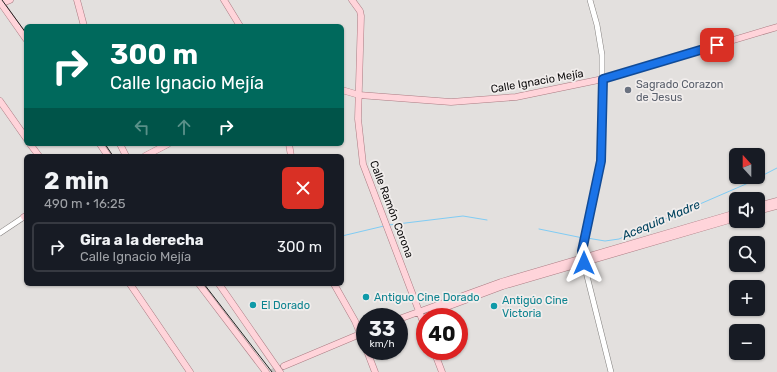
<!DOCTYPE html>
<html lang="es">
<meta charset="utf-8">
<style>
:root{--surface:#171b24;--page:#242831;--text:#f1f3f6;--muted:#9ea1a6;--line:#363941}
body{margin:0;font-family:Rubik,sans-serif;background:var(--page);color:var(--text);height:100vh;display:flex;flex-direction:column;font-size:15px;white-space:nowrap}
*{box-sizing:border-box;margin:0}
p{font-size:13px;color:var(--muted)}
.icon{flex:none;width:22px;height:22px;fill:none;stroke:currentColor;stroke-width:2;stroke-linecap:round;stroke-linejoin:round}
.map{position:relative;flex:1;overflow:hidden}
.side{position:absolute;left:24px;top:154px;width:320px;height:132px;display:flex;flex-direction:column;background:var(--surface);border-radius:6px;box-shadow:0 1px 3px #0004}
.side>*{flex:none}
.banner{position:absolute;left:24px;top:24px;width:320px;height:122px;border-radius:6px;box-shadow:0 1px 3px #0004;background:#00695c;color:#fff;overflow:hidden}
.needle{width:26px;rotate:339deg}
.controls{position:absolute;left:729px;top:148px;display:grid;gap:8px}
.controls a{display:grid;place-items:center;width:36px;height:36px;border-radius:6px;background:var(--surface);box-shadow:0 1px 3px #0004;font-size:20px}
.speed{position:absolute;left:356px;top:308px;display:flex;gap:8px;font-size:20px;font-weight:700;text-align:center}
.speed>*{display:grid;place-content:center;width:52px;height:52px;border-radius:50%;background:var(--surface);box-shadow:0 1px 3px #0004;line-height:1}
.speed small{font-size:10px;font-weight:400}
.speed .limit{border:6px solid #d22;background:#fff;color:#111}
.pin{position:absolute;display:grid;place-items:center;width:34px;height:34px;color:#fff;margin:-17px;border-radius:8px;box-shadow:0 2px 6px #0006}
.me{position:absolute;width:44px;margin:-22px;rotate:0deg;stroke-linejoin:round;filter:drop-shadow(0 0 3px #0008)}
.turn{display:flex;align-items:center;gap:14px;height:84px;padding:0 20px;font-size:18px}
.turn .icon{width:52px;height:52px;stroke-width:2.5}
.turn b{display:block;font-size:28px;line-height:34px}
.lanes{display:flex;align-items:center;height:38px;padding:0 20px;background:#0003;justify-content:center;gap:20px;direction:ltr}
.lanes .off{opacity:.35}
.round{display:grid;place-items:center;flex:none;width:42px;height:42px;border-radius:6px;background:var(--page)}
.headline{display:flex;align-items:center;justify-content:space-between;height:68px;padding:0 20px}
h1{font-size:24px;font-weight:700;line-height:30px}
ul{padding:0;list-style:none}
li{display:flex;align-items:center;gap:12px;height:50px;margin:0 8px 6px;padding:0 12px;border:2px solid var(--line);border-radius:6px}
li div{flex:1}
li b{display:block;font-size:15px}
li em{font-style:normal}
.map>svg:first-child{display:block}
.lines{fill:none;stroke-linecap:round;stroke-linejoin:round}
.stream{stroke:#80ccf4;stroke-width:1}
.major-tunnel{stroke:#c3c0bf;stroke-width:6;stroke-dasharray:6 3;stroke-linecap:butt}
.minor-casing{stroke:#827f7d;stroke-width:6}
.major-casing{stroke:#ab7c83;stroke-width:7}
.minor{stroke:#fff;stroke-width:5}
.major{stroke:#ffd4da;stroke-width:6}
.rail{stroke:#242222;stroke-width:1}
.route-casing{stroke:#114b97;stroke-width:10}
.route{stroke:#1a73e8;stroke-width:7}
.worship-dot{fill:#6b7280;stroke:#f1edec;stroke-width:1.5}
.culture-dot{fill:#0f9aa8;stroke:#f1edec;stroke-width:1.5}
.labels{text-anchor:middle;stroke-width:3.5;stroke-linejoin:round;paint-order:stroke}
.street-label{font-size:11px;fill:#0e0d0d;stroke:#f1edec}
.worship-label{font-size:11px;fill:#5b616d;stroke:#f1edec;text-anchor:start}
.culture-label{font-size:11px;fill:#0d838f;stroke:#f1edec;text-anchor:start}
.water-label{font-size:12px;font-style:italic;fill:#00435e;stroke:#f1edec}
</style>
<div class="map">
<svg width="777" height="372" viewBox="0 0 777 372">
<rect width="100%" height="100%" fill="#e3e0de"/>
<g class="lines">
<!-- stream -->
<path class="stream" d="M 389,225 L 463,216 L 487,220
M 539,229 L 583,238
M 342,236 L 384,226
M 587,238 L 605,241 L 619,239 L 746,184 L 777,168"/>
<!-- major-tunnel -->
<path class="major-tunnel" d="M 272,372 L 283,367"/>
<defs>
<path id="minor" d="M 590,0 L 597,25 L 602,55 L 602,150 L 582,256 L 611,372
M 0,233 L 24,217"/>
<path id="major" d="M 77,0 L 84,26
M 224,0 L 240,26
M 352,0 L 360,11 L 361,16 L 358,119 L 363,164 L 425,327
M 0,2 L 26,39
M 0,4 L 10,0
M 342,90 L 359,95 L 451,102 L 516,97 L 603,79 L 777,27
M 0,101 L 26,138
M 30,144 L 39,156
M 100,144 L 108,156
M 120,144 L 126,156
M 289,144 L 291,156
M 145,156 L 168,144
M 758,206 L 777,201
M 758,211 L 777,206
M 24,217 L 26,216
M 130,284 L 190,372
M 199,284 L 266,372
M 219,284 L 280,372
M 334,284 L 355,321 L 365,345
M 399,319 L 501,282 L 736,213
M 422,319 L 436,311 L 503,286 L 736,218
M 367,351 L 375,372
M 434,351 L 442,372
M 284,366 L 365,332"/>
</defs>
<!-- minor casing -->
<use href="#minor" class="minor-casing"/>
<!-- major casing -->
<use href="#major" class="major-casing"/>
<!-- minor -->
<use href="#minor" class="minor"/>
<!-- major -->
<use href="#major" class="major"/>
<!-- rail -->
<path class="rail" d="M 2,0 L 26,33
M 105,144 L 113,156
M 204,284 L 272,372"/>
</g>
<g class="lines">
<defs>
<path id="route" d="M 584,263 L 582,251 L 601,161 L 603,79 L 717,45"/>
</defs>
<!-- route casing -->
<use href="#route" class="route-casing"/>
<!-- route -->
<use href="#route" class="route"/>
</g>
<!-- markers -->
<circle class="worship-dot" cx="628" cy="90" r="4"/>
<g class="culture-dot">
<circle cx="366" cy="297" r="4"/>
<circle cx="253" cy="305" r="4"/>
<circle cx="494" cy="306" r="4"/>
</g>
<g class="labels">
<!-- street labels -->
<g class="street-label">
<text transform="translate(537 81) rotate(-10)" y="4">Calle Ignacio Mejía</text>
<text transform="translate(392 209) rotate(69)" y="4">Calle Ramón Corona</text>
</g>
<!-- worship labels -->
<g class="worship-label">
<text x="636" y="88">Sagrado Corazon<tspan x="636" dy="13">de Jesus</tspan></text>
</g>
<!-- culture labels -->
<g class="culture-label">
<text x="374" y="301">Antiguo Cine Dorado</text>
<text x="502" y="304">Antigúo Cine<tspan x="502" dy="13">Victoria</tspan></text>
<text x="261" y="309">El Dorado</text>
</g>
<!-- water labels -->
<g class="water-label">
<text transform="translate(661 220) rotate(-23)" y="4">Acequia Madre</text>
</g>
</g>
</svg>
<div class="controls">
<a><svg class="needle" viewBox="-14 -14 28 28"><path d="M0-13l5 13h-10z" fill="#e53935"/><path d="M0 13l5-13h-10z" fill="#9ea1a6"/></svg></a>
<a><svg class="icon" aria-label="sound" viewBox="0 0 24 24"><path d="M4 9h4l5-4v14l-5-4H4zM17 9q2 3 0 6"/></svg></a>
<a><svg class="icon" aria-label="search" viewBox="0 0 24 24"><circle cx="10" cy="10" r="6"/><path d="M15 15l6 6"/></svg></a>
<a>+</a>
<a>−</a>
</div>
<div class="speed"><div>33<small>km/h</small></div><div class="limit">40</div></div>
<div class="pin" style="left:717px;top:45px;background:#d93025"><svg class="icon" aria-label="arrive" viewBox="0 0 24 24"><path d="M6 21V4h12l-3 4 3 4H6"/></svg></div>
<svg class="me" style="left:584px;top:263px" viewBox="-20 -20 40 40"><path d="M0-17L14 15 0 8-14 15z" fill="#1a73e8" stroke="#fff" stroke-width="4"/></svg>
<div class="banner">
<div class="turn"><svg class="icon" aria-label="right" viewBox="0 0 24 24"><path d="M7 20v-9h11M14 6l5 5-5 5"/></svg><div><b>300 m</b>Calle Ignacio Mejía</div></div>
<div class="lanes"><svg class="icon off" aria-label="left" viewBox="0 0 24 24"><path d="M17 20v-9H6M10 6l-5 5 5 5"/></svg><svg class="icon off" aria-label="ahead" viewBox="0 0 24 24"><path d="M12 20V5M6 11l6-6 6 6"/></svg><svg class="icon" aria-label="right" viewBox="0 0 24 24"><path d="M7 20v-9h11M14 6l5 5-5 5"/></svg></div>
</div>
<section class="side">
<div class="headline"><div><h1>2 min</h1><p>490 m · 16:25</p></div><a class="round" style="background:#d93025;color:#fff"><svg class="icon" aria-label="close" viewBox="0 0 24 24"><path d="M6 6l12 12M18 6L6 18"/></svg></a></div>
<ul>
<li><svg class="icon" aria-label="right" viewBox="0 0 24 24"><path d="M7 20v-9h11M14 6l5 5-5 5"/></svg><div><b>Gira a la derecha</b><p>Calle Ignacio Mejía</p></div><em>300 m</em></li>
</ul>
</section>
</div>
